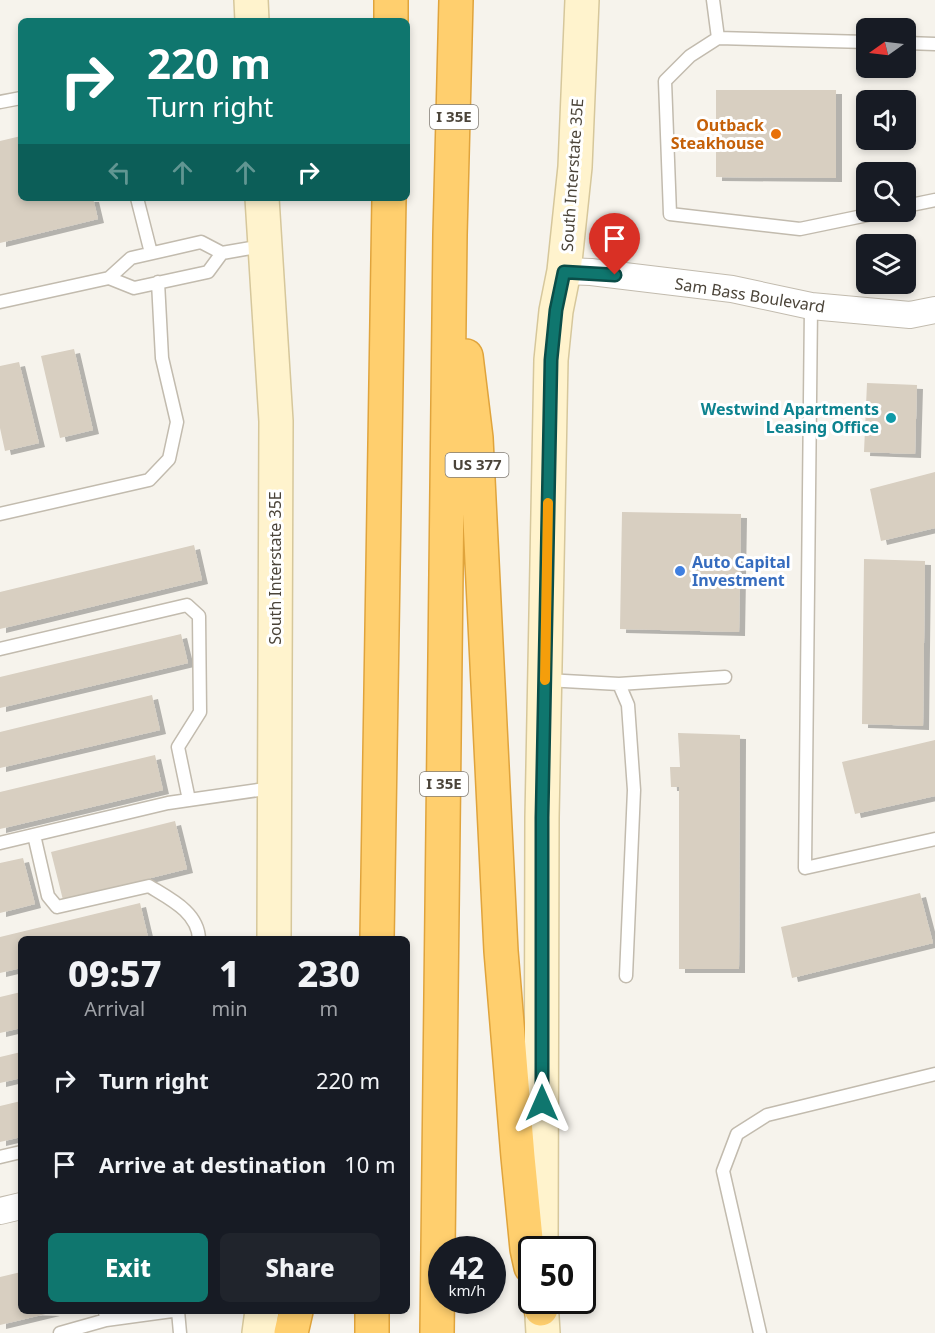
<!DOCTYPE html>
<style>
:root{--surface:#171b24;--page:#20242c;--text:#f1f3f6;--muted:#9ea1a6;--accent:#0f766e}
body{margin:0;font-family:"Noto Sans",sans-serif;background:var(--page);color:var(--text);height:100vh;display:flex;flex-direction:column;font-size:22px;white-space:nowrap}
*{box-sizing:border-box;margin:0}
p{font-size:20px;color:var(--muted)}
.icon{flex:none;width:33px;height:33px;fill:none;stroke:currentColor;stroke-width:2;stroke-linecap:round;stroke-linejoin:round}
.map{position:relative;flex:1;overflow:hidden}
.side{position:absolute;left:18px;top:936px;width:392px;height:378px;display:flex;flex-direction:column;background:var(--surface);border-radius:9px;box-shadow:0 3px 9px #0003}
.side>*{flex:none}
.hud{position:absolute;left:18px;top:18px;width:392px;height:183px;border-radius:9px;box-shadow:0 3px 9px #0003;background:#0f766e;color:#fff;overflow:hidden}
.needle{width:39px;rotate:256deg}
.tools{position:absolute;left:856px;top:18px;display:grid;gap:12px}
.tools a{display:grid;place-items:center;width:60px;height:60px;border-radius:9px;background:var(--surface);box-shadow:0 3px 9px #0003;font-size:30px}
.speed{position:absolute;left:428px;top:1236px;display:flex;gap:12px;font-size:30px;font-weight:700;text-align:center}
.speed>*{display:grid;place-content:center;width:78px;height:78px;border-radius:50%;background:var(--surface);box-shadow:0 3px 9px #0003;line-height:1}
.speed small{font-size:15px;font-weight:400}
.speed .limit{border:3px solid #111;border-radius:9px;background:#fff;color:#111}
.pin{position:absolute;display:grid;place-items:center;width:51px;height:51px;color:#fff;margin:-62px -26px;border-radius:50% 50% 50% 0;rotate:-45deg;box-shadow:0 0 6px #0007}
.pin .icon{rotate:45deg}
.me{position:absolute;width:66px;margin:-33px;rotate:0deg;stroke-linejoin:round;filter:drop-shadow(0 0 4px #0008)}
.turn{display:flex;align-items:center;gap:21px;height:126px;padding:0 30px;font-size:27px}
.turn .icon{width:78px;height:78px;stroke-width:2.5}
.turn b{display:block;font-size:42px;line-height:51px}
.lanes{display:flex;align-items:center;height:57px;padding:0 30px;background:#0003;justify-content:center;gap:30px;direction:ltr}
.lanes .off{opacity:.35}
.eta{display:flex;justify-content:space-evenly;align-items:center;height:102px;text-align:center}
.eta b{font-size:36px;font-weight:800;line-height:42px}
.action{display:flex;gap:12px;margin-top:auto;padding:12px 30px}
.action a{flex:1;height:69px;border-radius:9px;background:var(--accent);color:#fff;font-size:24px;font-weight:800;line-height:69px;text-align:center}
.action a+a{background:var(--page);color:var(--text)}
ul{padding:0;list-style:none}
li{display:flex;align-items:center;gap:18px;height:84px;padding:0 30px}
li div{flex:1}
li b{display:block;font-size:22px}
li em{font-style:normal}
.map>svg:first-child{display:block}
.building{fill:#d8cfc1;filter:url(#shadow)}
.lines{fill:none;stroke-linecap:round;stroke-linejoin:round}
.service-casing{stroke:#c2bbae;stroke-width:15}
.minor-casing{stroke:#c2bbae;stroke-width:28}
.secondary-casing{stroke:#d6c79b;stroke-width:36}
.motorway-casing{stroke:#e0a43c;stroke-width:36}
.service{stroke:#fff;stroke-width:12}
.minor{stroke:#fff;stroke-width:26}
.secondary{stroke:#fff3cd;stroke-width:33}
.motorway{stroke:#ffcf6e;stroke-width:33}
.route-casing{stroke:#0a4d48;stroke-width:15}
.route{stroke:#0f766e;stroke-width:10}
.slow{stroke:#f59e0b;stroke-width:10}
.food-dot{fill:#e8710a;stroke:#fff;stroke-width:2}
.culture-dot{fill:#0f9aa8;stroke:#fff;stroke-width:2}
.shop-dot{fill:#3f7fe0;stroke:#fff;stroke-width:2}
.labels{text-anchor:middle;stroke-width:6;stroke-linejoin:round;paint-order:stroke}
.shield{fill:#fff;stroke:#817c74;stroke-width:1.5}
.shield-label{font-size:15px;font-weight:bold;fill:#4b4439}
.food-label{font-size:16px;font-weight:bold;fill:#c56008;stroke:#fff;text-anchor:end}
.street-label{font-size:16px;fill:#4b4439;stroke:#fff}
.culture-label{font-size:16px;font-weight:bold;fill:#0d838f;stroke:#fff;text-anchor:end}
.shop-label{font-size:16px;font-weight:bold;fill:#366cbe;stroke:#fff;text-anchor:start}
</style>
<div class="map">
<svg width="935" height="1333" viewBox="0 0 935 1333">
<defs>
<filter id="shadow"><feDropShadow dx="6" dy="4" stdDeviation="0" flood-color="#0004"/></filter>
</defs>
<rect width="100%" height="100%" fill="#f6f3ec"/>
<!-- building -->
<path class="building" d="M 716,90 L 836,90 L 836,178 L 716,177 Z
M 21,136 L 21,198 L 93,198 L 98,219 L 0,243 L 0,141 Z
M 74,349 L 93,430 L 60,438 L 41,356 Z
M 19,362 L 39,443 L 5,451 L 0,428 L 0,366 Z
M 867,383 L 917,385 L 915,454 L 864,452 Z
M 935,472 L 935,528 L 881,541 L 870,489 Z
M 622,512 L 741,514 L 739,632 L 620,629 Z
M 194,545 L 202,580 L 0,629 L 0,592 Z
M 864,559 L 925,561 L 923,726 L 862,724 Z
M 181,634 L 188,663 L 0,708 L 0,677 Z
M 152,695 L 160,730 L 0,768 L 0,732 Z
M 678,733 L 740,735 L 739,969 L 679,969 L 679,787 L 671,787 L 670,767 L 680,767 Z
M 935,740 L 935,796 L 855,814 L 842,762 Z
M 155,755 L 163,790 L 0,829 L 0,792 Z
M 175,821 L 187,869 L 63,900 L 51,852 Z
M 23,858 L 35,904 L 0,913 L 0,863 Z
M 920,893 L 933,943 L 792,978 L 781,927 Z
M 140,903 L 148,937 L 141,939 L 21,939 L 21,968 L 0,973 L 0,937 Z
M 21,992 L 21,1028 L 0,1033 L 0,997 Z
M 21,1052 L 21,1078 L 0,1083 L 0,1057 Z
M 21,1101 L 21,1137 L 0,1142 L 0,1106 Z
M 21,1272 L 21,1311 L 54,1312 L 0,1325 L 0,1277 Z"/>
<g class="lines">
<defs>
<path id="service" d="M 713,0 L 718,38 L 867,42
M 718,38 L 690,56 L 665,81 L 670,214 L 800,229 L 882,212
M 906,43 L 935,44
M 0,102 L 21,98
M 137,198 L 151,253
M 906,206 L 935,200
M 109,278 L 134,288 L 208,272 L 222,253
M 0,302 L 109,278 L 131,258 L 201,242 L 222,253 L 262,246
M 811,306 L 805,868 L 935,839
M 0,514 L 149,480 L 169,459 L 177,422 L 162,358 L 158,282
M 0,649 L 187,605 L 199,616 L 200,712 L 178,747 L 189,800
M 546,680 L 619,684 L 628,705 L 634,790 L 626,976
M 619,684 L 725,677
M 34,835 L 48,896 L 57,907 L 149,886 C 170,899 198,912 199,939
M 0,843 L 168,803 L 272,788
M 0,1157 L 21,1152
M 178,1311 L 180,1333
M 106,1320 L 172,1311
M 60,1333 L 106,1320 L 105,1311
M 760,1333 L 723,1171 L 737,1134 L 767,1115 L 935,1074"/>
<path id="minor" d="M 564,271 L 591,272 L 732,289 L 811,306 L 910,315 L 935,310
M 0,1211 L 21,1206"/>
<path id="secondary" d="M 251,0 L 252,21
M 262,198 L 276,421 L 274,939
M 541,1250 L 542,818 L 551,360 L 556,311 L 564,271 L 575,167 L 582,0
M 541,1300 L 543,1333
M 259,1333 L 262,1311"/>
<path id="motorway" d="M 391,21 L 391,0
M 466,356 L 476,438 L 501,951 L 518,1157 L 527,1249 L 531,1267
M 377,939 L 389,198
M 539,1300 L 541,1309
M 291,1333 L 296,1311
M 372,1333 L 372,1311
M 437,1333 L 450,235 L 456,0"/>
</defs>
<!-- service casing -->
<use href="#service" class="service-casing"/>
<!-- minor casing -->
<use href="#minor" class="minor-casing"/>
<!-- secondary casing -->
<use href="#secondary" class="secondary-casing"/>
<!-- motorway casing -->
<use href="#motorway" class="motorway-casing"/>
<!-- service -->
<use href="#service" class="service"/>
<!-- minor -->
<use href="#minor" class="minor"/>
<!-- secondary -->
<use href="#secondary" class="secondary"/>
<!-- motorway -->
<use href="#motorway" class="motorway"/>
</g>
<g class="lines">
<defs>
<path id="route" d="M 542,1103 L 542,818 L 551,360 L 556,310 L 564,272 L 615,275"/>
</defs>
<!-- route casing -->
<use href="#route" class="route-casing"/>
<!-- route -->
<use href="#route" class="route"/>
<!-- slow -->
<path class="slow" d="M 545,680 L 548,503"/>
</g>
<!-- markers -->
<circle class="food-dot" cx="776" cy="134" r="6"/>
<circle class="culture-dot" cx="891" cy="418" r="6"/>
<circle class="shop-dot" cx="680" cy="571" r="6"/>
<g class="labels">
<!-- shield labels -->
<g class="shield">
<rect x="430" y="105" width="48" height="24" rx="4.5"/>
<rect x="445.5" y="453" width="63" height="24" rx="4.5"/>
<rect x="420" y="772" width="48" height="24" rx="4.5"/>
</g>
<g class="shield-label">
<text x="454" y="122">I 35E</text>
<text x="477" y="470">US 377</text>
<text x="444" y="789">I 35E</text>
</g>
<!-- food labels -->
<g class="food-label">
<text x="764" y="131">Outback<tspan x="764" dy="18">Steakhouse</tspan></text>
</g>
<!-- street labels -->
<g class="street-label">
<text transform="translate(572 175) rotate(-86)" y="6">South Interstate 35E</text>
<text transform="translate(750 295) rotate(9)" y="6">Sam Bass Boulevard</text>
<text transform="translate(275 568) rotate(-90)" y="6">South Interstate 35E</text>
</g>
<!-- culture labels -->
<g class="culture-label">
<text x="879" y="415">Westwind Apartments<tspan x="879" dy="18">Leasing Office</tspan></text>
</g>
<!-- shop labels -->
<g class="shop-label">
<text x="692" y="568">Auto Capital<tspan x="692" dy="18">Investment</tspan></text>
</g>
</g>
</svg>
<div class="tools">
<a><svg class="needle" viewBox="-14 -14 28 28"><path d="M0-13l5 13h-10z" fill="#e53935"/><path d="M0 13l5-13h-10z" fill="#9ea1a6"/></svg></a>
<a><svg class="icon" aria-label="sound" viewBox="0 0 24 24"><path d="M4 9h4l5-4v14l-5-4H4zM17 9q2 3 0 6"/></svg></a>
<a><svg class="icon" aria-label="search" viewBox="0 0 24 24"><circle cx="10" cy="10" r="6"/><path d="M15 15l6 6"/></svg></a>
<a><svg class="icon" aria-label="layers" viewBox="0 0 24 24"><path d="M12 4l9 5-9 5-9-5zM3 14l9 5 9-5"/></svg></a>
</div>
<div class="speed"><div>42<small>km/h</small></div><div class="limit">50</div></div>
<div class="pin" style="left:615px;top:275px;background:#d93025"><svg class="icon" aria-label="arrive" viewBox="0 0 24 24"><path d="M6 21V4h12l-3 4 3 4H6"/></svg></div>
<svg class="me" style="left:542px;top:1103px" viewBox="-20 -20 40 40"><path d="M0-17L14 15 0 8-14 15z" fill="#0f766e" stroke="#fff" stroke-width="4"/></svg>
<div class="hud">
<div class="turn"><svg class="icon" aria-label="right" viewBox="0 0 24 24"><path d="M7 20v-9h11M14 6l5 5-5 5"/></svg><div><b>220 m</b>Turn right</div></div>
<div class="lanes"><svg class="icon off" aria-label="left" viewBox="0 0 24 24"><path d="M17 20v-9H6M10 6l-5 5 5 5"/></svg><svg class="icon off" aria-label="ahead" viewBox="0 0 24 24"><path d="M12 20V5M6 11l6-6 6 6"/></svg><svg class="icon off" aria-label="ahead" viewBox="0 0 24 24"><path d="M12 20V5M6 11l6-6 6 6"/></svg><svg class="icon" aria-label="right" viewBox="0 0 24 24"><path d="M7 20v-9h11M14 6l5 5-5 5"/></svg></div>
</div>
<section class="side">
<div class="eta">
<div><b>09:57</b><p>Arrival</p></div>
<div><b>1</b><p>min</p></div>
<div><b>230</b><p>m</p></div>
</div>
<ul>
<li><svg class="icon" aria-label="right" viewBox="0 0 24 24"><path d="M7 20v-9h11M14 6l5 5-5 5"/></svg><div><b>Turn right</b></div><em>220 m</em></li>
<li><svg class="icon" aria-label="arrive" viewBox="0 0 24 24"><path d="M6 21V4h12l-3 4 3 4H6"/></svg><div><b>Arrive at destination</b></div><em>10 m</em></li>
</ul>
<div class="action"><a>Exit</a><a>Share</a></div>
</section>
</div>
